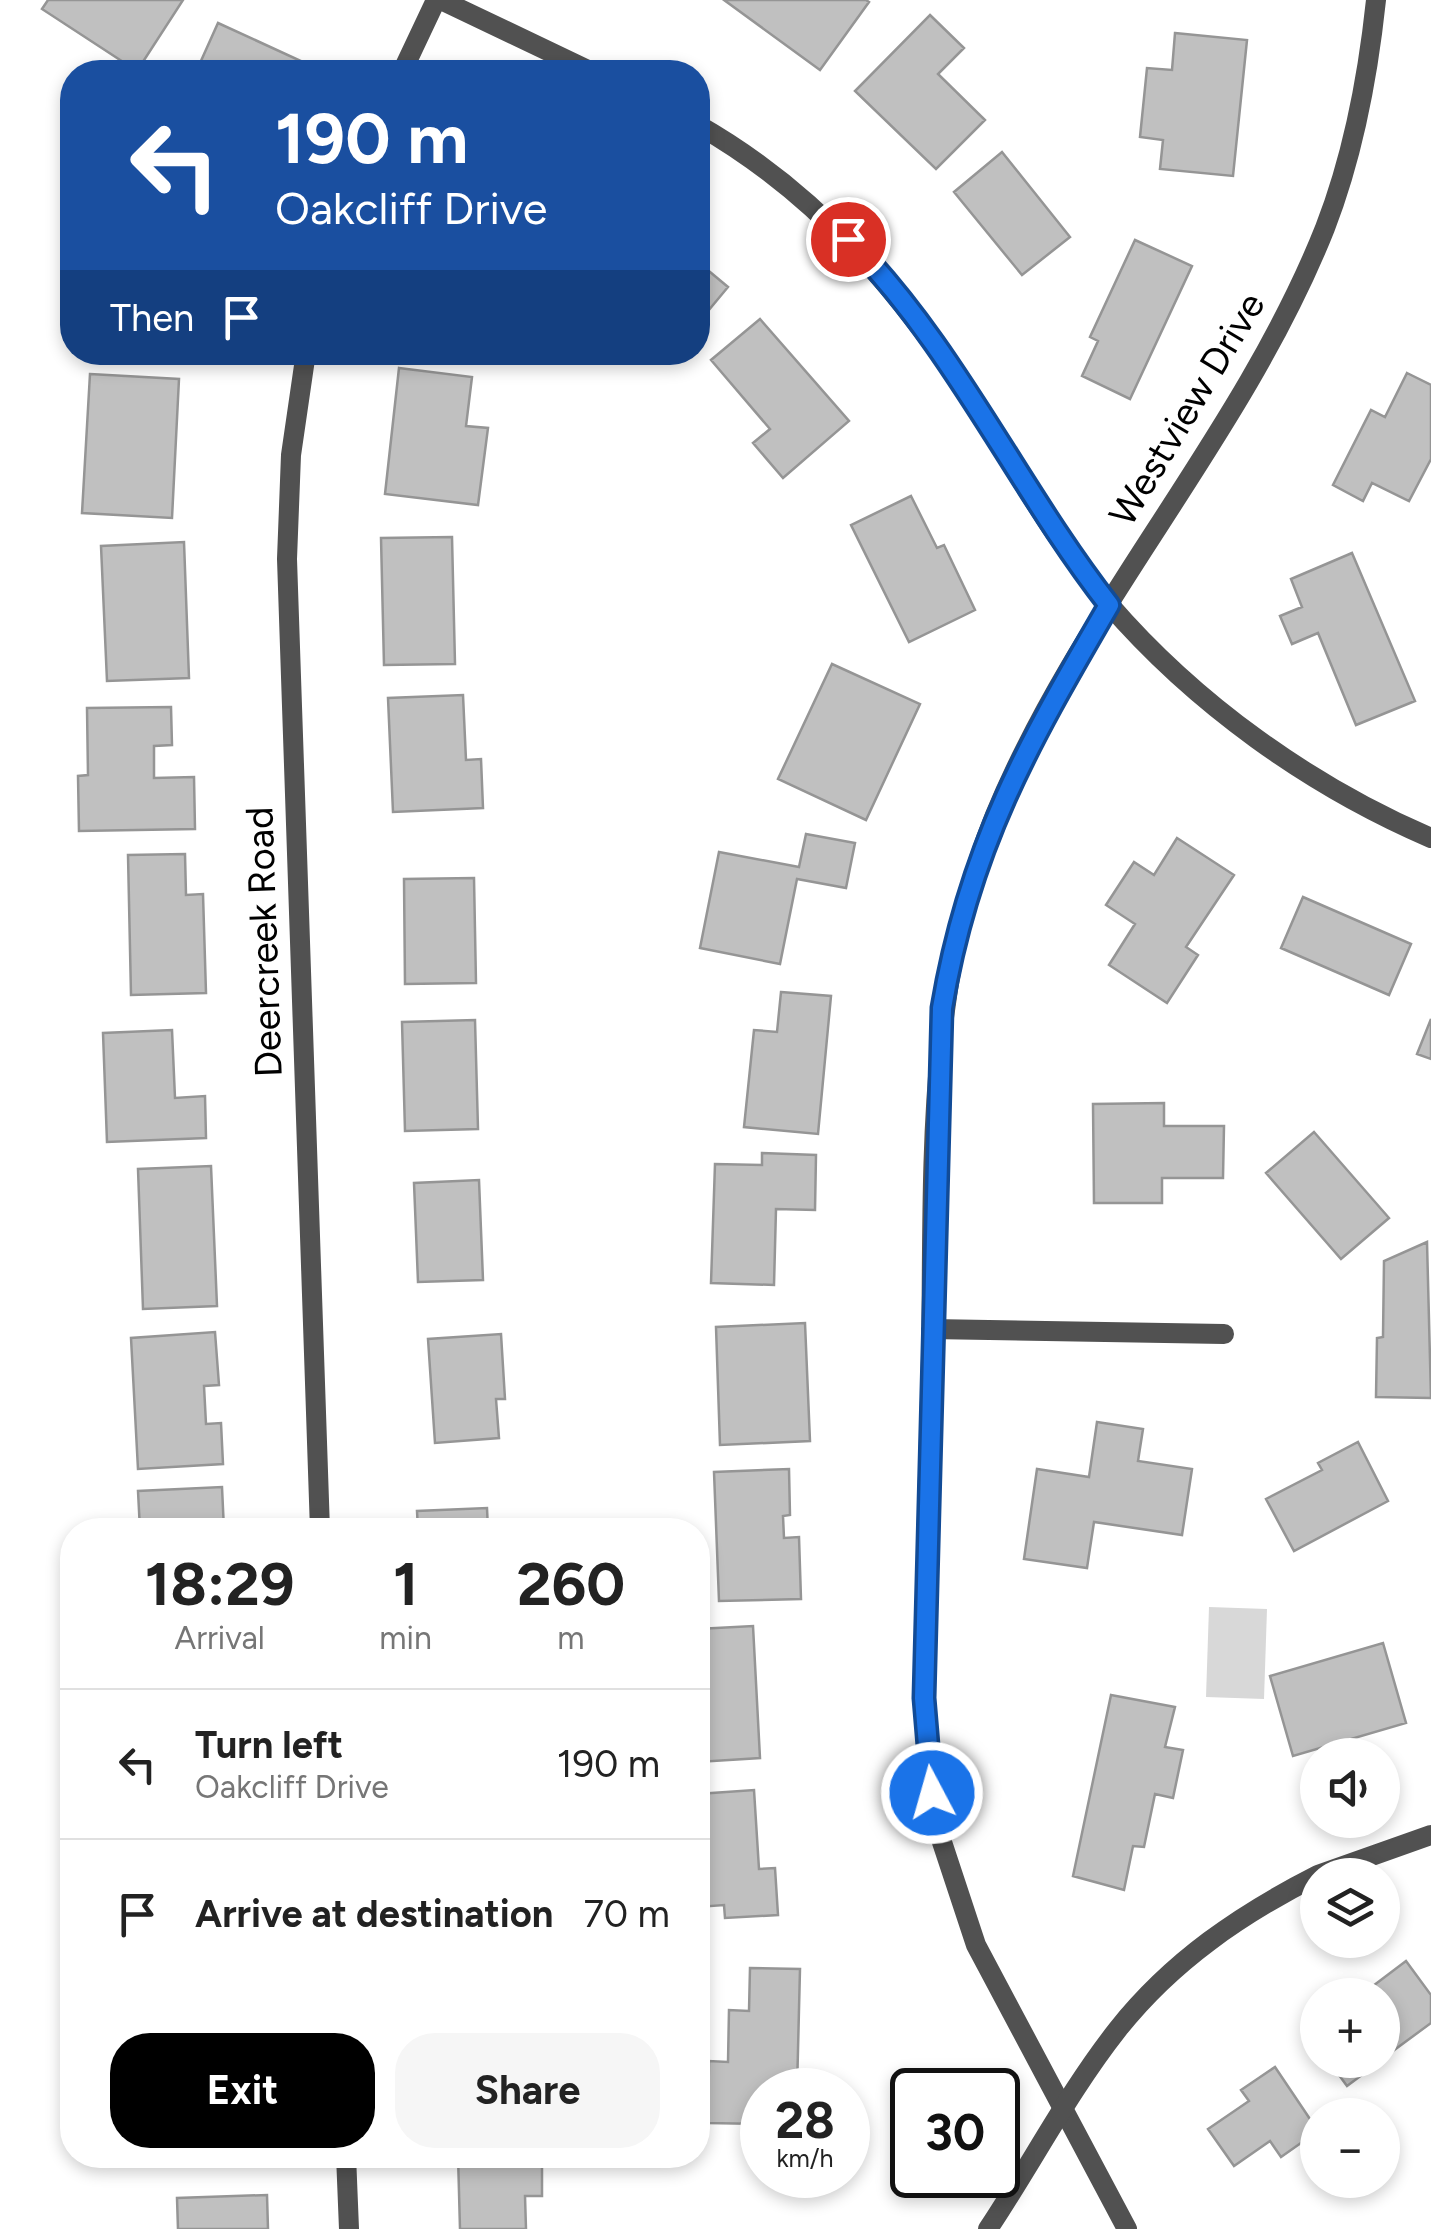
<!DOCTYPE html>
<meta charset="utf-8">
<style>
:root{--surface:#fff;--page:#f6f6f6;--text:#222;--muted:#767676;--line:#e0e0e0;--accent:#000}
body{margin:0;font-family:Figtree,sans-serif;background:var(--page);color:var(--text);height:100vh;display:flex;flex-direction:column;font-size:38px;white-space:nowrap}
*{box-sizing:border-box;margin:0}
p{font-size:32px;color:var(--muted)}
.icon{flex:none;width:55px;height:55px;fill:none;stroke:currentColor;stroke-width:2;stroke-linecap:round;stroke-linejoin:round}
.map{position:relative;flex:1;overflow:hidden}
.drawer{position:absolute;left:60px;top:1518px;width:650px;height:650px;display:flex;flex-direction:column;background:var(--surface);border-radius:40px;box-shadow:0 5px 15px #0003}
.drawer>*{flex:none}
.top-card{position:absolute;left:60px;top:60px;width:650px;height:305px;border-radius:40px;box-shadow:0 5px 15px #0003;background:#1a4fa0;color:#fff;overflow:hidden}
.buttons{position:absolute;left:1300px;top:1738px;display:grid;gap:20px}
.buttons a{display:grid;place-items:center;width:100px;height:100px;border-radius:50%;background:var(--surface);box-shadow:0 5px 15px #0003;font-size:50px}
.speed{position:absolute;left:740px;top:2068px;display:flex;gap:20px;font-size:50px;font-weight:700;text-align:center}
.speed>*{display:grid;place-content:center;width:130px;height:130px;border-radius:50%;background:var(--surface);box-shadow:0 5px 15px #0003;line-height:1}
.speed small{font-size:25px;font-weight:400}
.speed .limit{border:5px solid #111;border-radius:15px;background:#fff;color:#111}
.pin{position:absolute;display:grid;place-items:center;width:85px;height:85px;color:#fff;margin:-42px;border:5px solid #fff;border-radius:50%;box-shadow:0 2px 10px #0007}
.me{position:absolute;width:110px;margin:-55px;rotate:354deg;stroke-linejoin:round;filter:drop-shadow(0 0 8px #0008)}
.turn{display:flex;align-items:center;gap:35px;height:210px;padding:0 50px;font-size:45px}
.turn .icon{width:130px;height:130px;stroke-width:2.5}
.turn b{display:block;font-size:70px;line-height:85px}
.then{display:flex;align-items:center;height:95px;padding:0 50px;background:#0003;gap:20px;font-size:38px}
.eta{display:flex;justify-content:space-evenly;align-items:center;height:170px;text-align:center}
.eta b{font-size:60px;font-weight:700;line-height:70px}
.primary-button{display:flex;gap:20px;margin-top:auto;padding:20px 50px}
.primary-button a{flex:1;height:115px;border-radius:40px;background:var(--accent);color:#fff;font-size:40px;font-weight:700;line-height:115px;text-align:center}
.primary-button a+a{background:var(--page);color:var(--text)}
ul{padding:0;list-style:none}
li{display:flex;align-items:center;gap:30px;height:150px;padding:0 50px;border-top:2px solid var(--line)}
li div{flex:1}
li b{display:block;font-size:38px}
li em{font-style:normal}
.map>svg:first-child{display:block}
.green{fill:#d8d8d8}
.building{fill:#c0c0c0;stroke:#959595;stroke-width:2.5}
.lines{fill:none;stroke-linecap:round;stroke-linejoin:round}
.minor{stroke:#515151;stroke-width:20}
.tertiary{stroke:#515151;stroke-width:20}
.route-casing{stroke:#114b97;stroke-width:25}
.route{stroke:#1a73e8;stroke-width:18}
.labels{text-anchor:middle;stroke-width:9;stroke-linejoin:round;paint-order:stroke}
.street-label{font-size:38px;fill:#000;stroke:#fff}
</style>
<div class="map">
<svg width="1431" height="2229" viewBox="0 0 1431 2229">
<rect width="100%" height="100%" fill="#fff"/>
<!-- green -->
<path class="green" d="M 1209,1607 L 1267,1609 L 1264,1699 L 1206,1697 Z"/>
<!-- building -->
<path class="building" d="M 48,0 L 183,0 L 137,71 L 42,9 Z
M 724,0 L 866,0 L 869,2 L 820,70 Z
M 930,15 L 964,48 L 938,74 L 985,120 L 936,169 L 855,91 Z
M 218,23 L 314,67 L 311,72 L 196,72 Z
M 1175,33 L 1247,40 L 1233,176 L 1160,169 L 1163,140 L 1140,137 L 1147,68 L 1172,70 Z
M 1002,152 L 1070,237 L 1022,275 L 954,192 Z
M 1135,240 L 1192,266 L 1130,399 L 1082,376 L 1098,341 L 1090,337 Z
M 698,262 L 728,287 L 698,323 Z
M 760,319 L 849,421 L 783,478 L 753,443 L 770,429 L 711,360 Z
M 399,368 L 472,377 L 466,426 L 488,428 L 478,505 L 385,494 Z
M 1407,373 L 1431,385 L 1431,459 L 1409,501 L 1372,483 L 1363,501 L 1333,485 L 1371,410 L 1385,417 Z
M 90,374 L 179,379 L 172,518 L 82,513 Z
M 911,496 L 937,548 L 944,545 L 975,610 L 909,642 L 851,525 Z
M 452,537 L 455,664 L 384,665 L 381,538 Z
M 184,542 L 189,678 L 107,681 L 101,546 Z
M 1352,553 L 1415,701 L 1356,725 L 1318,633 L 1292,644 L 1280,616 L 1302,607 L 1291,579 Z
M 832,664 L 920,704 L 866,820 L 778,779 Z
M 463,695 L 466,760 L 481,759 L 483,808 L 393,812 L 388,698 Z
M 171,707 L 172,745 L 154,746 L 154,778 L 194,777 L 195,829 L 79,831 L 78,776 L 88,775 L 87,708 Z
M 806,834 L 855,843 L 846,888 L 797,879 L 780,964 L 700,948 L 719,852 L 799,867 Z
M 1177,838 L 1234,875 L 1186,947 L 1198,955 L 1167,1003 L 1109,965 L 1135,924 L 1106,905 L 1134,862 L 1154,875 Z
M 185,854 L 186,895 L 203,894 L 206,993 L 131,995 L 128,855 Z
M 474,878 L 476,983 L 405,984 L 404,879 Z
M 1303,897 L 1411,944 L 1389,995 L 1281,948 Z
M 781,992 L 831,996 L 818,1134 L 744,1127 L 754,1030 L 777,1032 Z
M 1431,1019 L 1431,1059 L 1417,1054 Z
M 475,1020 L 478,1129 L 405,1131 L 402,1022 Z
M 172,1030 L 175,1098 L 205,1096 L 206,1138 L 107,1142 L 103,1033 Z
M 1164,1103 L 1164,1126 L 1224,1126 L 1223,1178 L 1162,1178 L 1162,1203 L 1094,1203 L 1093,1104 Z
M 1314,1132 L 1389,1218 L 1341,1259 L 1266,1173 Z
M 762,1153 L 816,1155 L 815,1210 L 776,1209 L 774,1285 L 711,1283 L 715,1164 L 762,1165 Z
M 211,1166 L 217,1306 L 143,1309 L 138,1169 Z
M 479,1180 L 483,1280 L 418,1282 L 414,1183 Z
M 1427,1242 L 1431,1398 L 1376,1397 L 1377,1338 L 1383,1337 L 1384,1261 Z
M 805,1323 L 810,1441 L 720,1445 L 716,1327 Z
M 215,1332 L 219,1385 L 204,1386 L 206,1424 L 221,1423 L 223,1464 L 138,1469 L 131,1338 Z
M 501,1334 L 505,1399 L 496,1399 L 499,1438 L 435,1443 L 428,1339 Z
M 1097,1422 L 1143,1429 L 1138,1461 L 1192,1469 L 1182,1535 L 1094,1522 L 1087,1568 L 1024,1559 L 1037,1469 L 1089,1477 Z
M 1358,1442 L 1388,1501 L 1294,1551 L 1266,1499 L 1322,1470 L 1318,1463 Z
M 789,1469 L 790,1515 L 783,1516 L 784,1538 L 799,1537 L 801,1599 L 719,1601 L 714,1472 Z
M 222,1487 L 224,1530 L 140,1530 L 138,1491 Z
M 487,1508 L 488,1530 L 418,1530 L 417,1511 Z
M 753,1626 L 760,1758 L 698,1762 L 698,1629 Z
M 1383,1643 L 1406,1723 L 1293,1756 L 1270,1676 Z
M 1111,1695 L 1175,1707 L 1165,1747 L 1183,1750 L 1173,1798 L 1155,1794 L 1144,1847 L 1133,1846 L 1124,1890 L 1073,1876 Z
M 754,1790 L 759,1869 L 775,1868 L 778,1915 L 725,1918 L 724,1905 L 698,1907 L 698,1794 Z
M 1406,1961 L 1431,1995 L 1431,2023 L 1382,2059 L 1382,1995 L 1361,1995 Z
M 750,1968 L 800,1969 L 797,2090 L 762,2090 L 762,2124 L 708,2123 L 709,2061 L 728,2062 L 729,2010 L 749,2011 Z
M 1328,2060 L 1382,2060 L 1347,2086 Z
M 1275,2067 L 1318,2131 L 1281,2157 L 1270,2141 L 1234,2166 L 1208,2129 L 1249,2101 L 1241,2090 Z
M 458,2155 L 521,2155 L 521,2162 L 542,2162 L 542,2196 L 525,2196 L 526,2229 L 460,2229 Z
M 267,2195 L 268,2229 L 178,2229 L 177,2198 Z"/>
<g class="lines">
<!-- minor -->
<path class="minor" d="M 441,0 L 592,72
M 402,72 L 436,0
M 698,125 C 821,195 905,297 981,415 C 1021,479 1058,546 1108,603 C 1195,704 1310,786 1431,838
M 306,352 L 291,455 L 287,559 L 320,1530
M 931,1329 L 1224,1334
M 346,2155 L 349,2229
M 1127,2229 L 976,1945 L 936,1824 L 927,1762 C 922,1628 928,1493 931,1359 C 934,1175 924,988 995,815 C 1081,607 1242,437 1325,228 C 1353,156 1368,76 1376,0"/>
<!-- tertiary -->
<path class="tertiary" d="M 1318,1875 L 1431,1835
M 988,2229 C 1032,2163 1069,2091 1118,2029 C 1172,1961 1241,1914 1318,1875"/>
</g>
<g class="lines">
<defs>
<path id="route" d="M 848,239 C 954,345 1017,487 1109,605 C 1029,743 969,846 942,1008 L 924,1698 L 932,1793"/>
</defs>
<!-- route casing -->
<use href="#route" class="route-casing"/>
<!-- route -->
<use href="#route" class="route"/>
</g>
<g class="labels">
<!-- street labels -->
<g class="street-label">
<text transform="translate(1187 409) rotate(-59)" y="13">Westview Drive</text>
<text transform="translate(264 942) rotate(-92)" y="13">Deercreek Road</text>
</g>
</g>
</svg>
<div class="buttons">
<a><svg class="icon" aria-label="sound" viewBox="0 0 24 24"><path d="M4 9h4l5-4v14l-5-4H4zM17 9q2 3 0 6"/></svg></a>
<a><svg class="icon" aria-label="layers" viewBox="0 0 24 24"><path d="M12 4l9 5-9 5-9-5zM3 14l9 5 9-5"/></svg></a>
<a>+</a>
<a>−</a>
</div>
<div class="speed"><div>28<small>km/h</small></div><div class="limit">30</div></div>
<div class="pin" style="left:848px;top:239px;background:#d93025"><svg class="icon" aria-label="arrive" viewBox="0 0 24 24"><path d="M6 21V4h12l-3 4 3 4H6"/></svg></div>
<svg class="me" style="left:932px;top:1793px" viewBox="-20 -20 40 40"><circle r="17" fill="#1a73e8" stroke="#fff" stroke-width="3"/><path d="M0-11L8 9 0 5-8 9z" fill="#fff"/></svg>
<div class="top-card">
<div class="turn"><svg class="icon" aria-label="left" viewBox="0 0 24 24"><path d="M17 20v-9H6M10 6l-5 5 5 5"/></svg><div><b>190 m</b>Oakcliff Drive</div></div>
<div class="then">Then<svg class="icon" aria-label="arrive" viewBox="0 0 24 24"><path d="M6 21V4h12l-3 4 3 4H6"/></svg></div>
</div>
<section class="drawer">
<div class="eta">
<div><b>18:29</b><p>Arrival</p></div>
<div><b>1</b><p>min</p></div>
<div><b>260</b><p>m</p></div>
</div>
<ul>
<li><svg class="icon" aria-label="left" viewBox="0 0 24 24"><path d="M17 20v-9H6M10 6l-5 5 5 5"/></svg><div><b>Turn left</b><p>Oakcliff Drive</p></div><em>190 m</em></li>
<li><svg class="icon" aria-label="arrive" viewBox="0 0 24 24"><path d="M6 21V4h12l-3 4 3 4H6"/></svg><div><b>Arrive at destination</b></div><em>70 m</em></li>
</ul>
<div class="primary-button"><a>Exit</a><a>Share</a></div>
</section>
</div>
